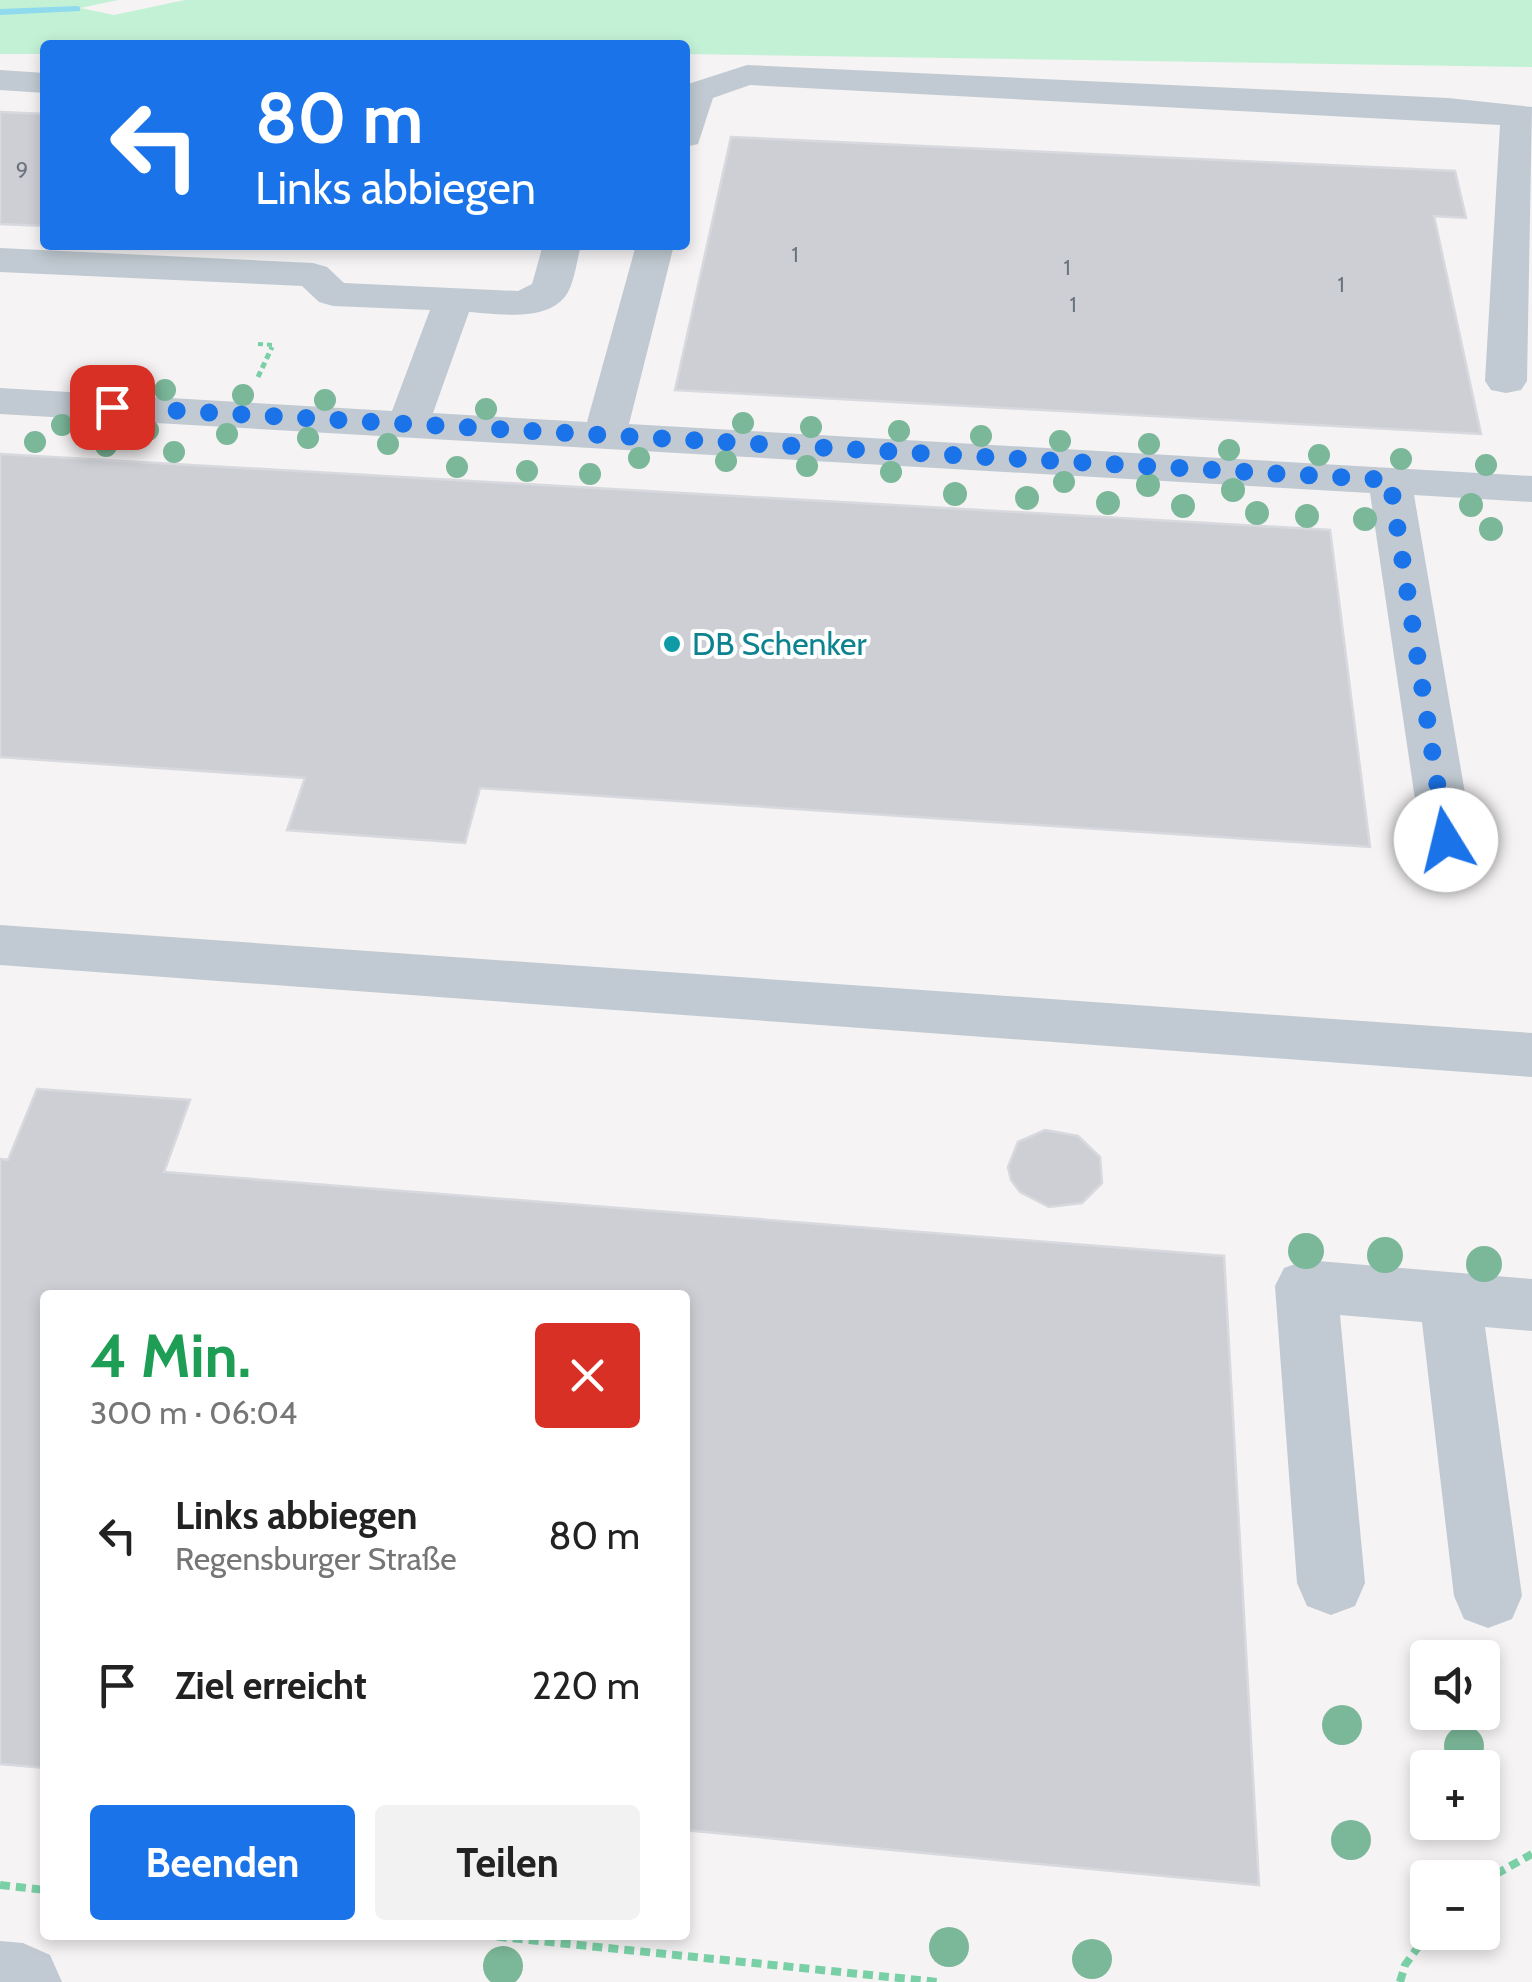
<!DOCTYPE html>
<html lang="de">
<meta charset="utf-8">
<style>
:root{--surface:#fff;--page:#f2f2f2;--text:#222;--muted:#767676;--accent:#1a73e8}
body{margin:0;font-family:Cabin,sans-serif;background:var(--page);color:var(--text);height:100vh;display:flex;flex-direction:column;font-size:38px;white-space:nowrap}
*{box-sizing:border-box;margin:0}
p{font-size:32px;color:var(--muted)}
.icon{flex:none;width:55px;height:55px;fill:none;stroke:currentColor;stroke-width:2;stroke-linecap:round;stroke-linejoin:round}
.map{position:relative;flex:1;overflow:hidden}
.sheet{position:absolute;left:40px;top:1290px;width:650px;height:650px;display:flex;flex-direction:column;background:var(--surface);border-radius:10px;box-shadow:0 5px 15px #0003}
.sheet>*{flex:none}
.top-card{position:absolute;left:40px;top:40px;width:650px;height:210px;border-radius:10px;box-shadow:0 5px 15px #0003;background:#1a73e8;color:#fff;overflow:hidden}
.fabs{position:absolute;left:1410px;top:1640px;display:grid;gap:20px}
.fabs a{display:grid;place-items:center;width:90px;height:90px;border-radius:10px;background:var(--surface);box-shadow:0 5px 15px #0003;font-size:50px}
.pin{position:absolute;display:grid;place-items:center;width:85px;height:85px;color:#fff;margin:-42px;border-radius:20px;box-shadow:0 5px 15px #0006}
.me{position:absolute;width:110px;margin:-55px;rotate:351deg;stroke-linejoin:round;filter:drop-shadow(0 0 8px #0008)}
.turn{display:flex;align-items:center;gap:35px;height:210px;padding:0 50px;font-size:45px}
.turn .icon{width:130px;height:130px;stroke-width:2.5}
.turn b{display:block;font-size:70px;line-height:85px}
.round{display:grid;place-items:center;flex:none;width:105px;height:105px;border-radius:10px;background:var(--page)}
.overview{display:flex;align-items:center;justify-content:space-between;height:170px;padding:0 50px}
h1{font-size:60px;font-weight:700;line-height:75px;color:#1e9e55}
.primary-button{display:flex;gap:20px;margin-top:auto;padding:20px 50px}
.primary-button a{flex:1;height:115px;border-radius:10px;background:var(--accent);color:#fff;font-size:40px;font-weight:700;line-height:115px;text-align:center}
.primary-button a+a{background:var(--page);color:var(--text)}
ul{padding:0;list-style:none}
li{display:flex;align-items:center;gap:30px;height:150px;padding:0 50px}
li div{flex:1}
li b{display:block;font-size:38px}
li em{font-style:normal}
.map>svg:first-child{display:block}
.green{fill:#c3f1d5}
.lines{fill:none;stroke-linecap:round;stroke-linejoin:round}
.stream{fill:#90daee;fill-rule:evenodd}
.building{fill:#cdcfd5;stroke:#d7d9de;stroke-width:2.5}
.path-far2{stroke:#7ad0a6;stroke-width:4;stroke-dasharray:5 4;stroke-linecap:butt}
.path-far1{stroke:#7ad0a6;stroke-width:5;stroke-dasharray:6 4;stroke-linecap:butt}
.path{stroke:#7ad0a6;stroke-width:8;stroke-dasharray:10 6;stroke-linecap:butt}
.minor{fill:#c1cad2;fill-rule:evenodd}
.tree{fill:#7bb799}
.route{stroke:#1a73e8;stroke-width:18;stroke-dasharray:0 32.4}
.culture-dot{fill:#0f9aa8;stroke:#fff;stroke-width:4}
.labels{text-anchor:middle;stroke-width:8;stroke-linejoin:round;paint-order:stroke}
.far-number-label{font-size:22px;fill:#6b747e}
.culture-label{font-size:32px;fill:#0d838f;stroke:#fff;text-anchor:start}
</style>
<div class="map">
<svg width="1532" height="1982" viewBox="0 0 1532 1982">
<rect width="100%" height="100%" fill="#f5f3f3"/>
<!-- green -->
<path class="green" d="M 0,0 L 118,0 L 80,8 L 114,15 L 185,0 L 1532,0 L 1532,67 L 685,54 L 685,45 L 45,45 L 45,54 L 0,54 Z"/>
<g class="lines">
<!-- stream -->
<path class="stream" d="M 77,6 L 80,7 L 80,11 L 0,15 L 0,9 Z"/>
</g>
<!-- building -->
<path class="building" d="M 0,112 L 45,114 L 45,226 L 0,224 Z
M 731,137 L 1455,171 L 1466,218 L 1434,216 L 1481,434 L 675,390 Z
M 0,454 L 1330,530 L 1370,847 L 480,788 L 465,843 L 287,830 L 305,778 L 0,757 Z
M 37,1089 L 190,1100 L 164,1172 L 1224,1256 L 1259,1885 L 685,1830 L 685,1295 L 45,1295 L 45,1768 L 0,1764 L 0,1159 L 8,1160 Z
M 1045,1130 L 1078,1136 L 1100,1157 L 1102,1183 L 1082,1203 L 1049,1207 L 1020,1192 L 1011,1180 L 1008,1167 L 1018,1142 Z"/>
<g class="lines">
<!-- path-far2 -->
<path class="path-far2" d="M 258,344 L 273,345 L 271,349"/>
<!-- path-far1 -->
<path class="path-far1" d="M 258,377 L 272,347"/>
<!-- path -->
<path class="path" d="M 1482,1882 L 1532,1854
M 0,1885 L 45,1890
M 481,1935 L 938,1982
M 1400,1982 L 1405,1965 L 1429,1932"/>
<!-- minor -->
<path class="minor" d="M 747,65 L 1448,98 L 1532,107 L 1527,381 L 1521,390 L 1506,393 L 1491,390 L 1485,381 L 1500,125 L 750,85 L 713,98 L 698,144 L 685,147 L 685,85 Z
M 0,70 L 45,73 L 45,93 L 0,90 Z
M 543,245 L 581,245 C 577,260 575,279 568,292 C 551,323 498,314 469,312 L 433,413 L 587,422 L 636,245 L 674,245 L 629,424 L 1532,476 L 1532,502 L 1414,495 L 1473,840 L 1465,853 L 1447,858 L 1429,853 L 1421,840 L 1370,493 L 0,414 L 0,388 L 392,411 L 430,310 L 333,306 L 319,302 L 302,286 L 0,272 L 0,248 L 313,263 L 327,267 L 344,283 L 518,291 L 532,284 Z
M 0,925 L 1532,1033 L 1532,1077 L 0,965 Z
M 1306,1260 L 1532,1279 L 1532,1331 L 1485,1327 L 1522,1596 L 1512,1619 L 1488,1628 L 1464,1619 L 1454,1596 L 1422,1322 L 1340,1315 L 1365,1583 L 1355,1606 L 1331,1615 L 1307,1606 L 1297,1583 L 1275,1286 L 1284,1268 Z
M 0,1941 L 23,1943 L 50,1955 L 62,1982 L 0,1982 Z"/>
</g>
<!-- trees -->
<g class="tree">
<circle cx="83" cy="387" r="11"/>
<circle cx="165" cy="390" r="11"/>
<circle cx="243" cy="395" r="11"/>
<circle cx="325" cy="400" r="11"/>
<circle cx="486" cy="409" r="11"/>
<circle cx="743" cy="423" r="11"/>
<circle cx="62" cy="425" r="11"/>
<circle cx="811" cy="427" r="11"/>
<circle cx="148" cy="430" r="11"/>
<circle cx="899" cy="431" r="11"/>
<circle cx="227" cy="434" r="11"/>
<circle cx="981" cy="436" r="11"/>
<circle cx="308" cy="438" r="11"/>
<circle cx="1060" cy="441" r="11"/>
<circle cx="35" cy="442" r="11"/>
<circle cx="388" cy="444" r="11"/>
<circle cx="1149" cy="444" r="11"/>
<circle cx="106" cy="446" r="11"/>
<circle cx="1229" cy="450" r="11"/>
<circle cx="174" cy="452" r="11"/>
<circle cx="1319" cy="455" r="11"/>
<circle cx="639" cy="458" r="11"/>
<circle cx="1401" cy="459" r="11"/>
<circle cx="726" cy="461" r="11"/>
<circle cx="1486" cy="465" r="11"/>
<circle cx="807" cy="466" r="11"/>
<circle cx="457" cy="467" r="11"/>
<circle cx="527" cy="471" r="11"/>
<circle cx="891" cy="472" r="11"/>
<circle cx="590" cy="474" r="11"/>
<circle cx="1064" cy="482" r="11"/>
<circle cx="1148" cy="485" r="12"/>
<circle cx="1233" cy="490" r="12"/>
<circle cx="955" cy="494" r="12"/>
<circle cx="1027" cy="498" r="12"/>
<circle cx="1108" cy="503" r="12"/>
<circle cx="1471" cy="505" r="12"/>
<circle cx="1183" cy="506" r="12"/>
<circle cx="1257" cy="513" r="12"/>
<circle cx="1307" cy="516" r="12"/>
<circle cx="1365" cy="519" r="12"/>
<circle cx="1491" cy="529" r="12"/>
<circle cx="1306" cy="1251" r="18"/>
<circle cx="1385" cy="1255" r="18"/>
<circle cx="1484" cy="1264" r="18"/>
<circle cx="1342" cy="1725" r="20"/>
<circle cx="1464" cy="1746" r="20"/>
<circle cx="1351" cy="1840" r="20"/>
<circle cx="949" cy="1947" r="20"/>
<circle cx="1092" cy="1959" r="20"/>
<circle cx="503" cy="1966" r="20"/>
</g>
<g class="lines">
<!-- route -->
<path class="route" d="M 112,407 L 1390,480 L 1446,840"/>
</g>
<!-- markers -->
<circle class="culture-dot" cx="672" cy="644" r="10"/>
<g class="labels">
<!-- far-number labels -->
<g class="far-number-label">
<text x="22" y="177">9</text>
<text x="795" y="262">1</text>
<text x="1067" y="275">1</text>
<text x="1341" y="292">1</text>
<text x="1073" y="312">1</text>
</g>
<!-- culture labels -->
<g class="culture-label">
<text x="692" y="655">DB Schenker</text>
</g>
</g>
</svg>
<div class="fabs">
<a><svg class="icon" aria-label="sound" viewBox="0 0 24 24"><path d="M4 9h4l5-4v14l-5-4H4zM17 9q2 3 0 6"/></svg></a>
<a>+</a>
<a>−</a>
</div>
<div class="pin" style="left:112px;top:407px;background:#d93025"><svg class="icon" aria-label="arrive" viewBox="0 0 24 24"><path d="M6 21V4h12l-3 4 3 4H6"/></svg></div>
<svg class="me" style="left:1446px;top:840px" viewBox="-20 -20 40 40"><circle r="19" fill="#fff"/><path d="M0-13L10 11 0 6-10 11z" fill="#1a73e8"/></svg>
<div class="top-card">
<div class="turn"><svg class="icon" aria-label="left" viewBox="0 0 24 24"><path d="M17 20v-9H6M10 6l-5 5 5 5"/></svg><div><b>80 m</b>Links abbiegen</div></div>
</div>
<section class="sheet">
<div class="overview"><div><h1>4 Min.</h1><p>300 m · 06:04</p></div><a class="round" style="background:#d93025;color:#fff"><svg class="icon" aria-label="close" viewBox="0 0 24 24"><path d="M6 6l12 12M18 6L6 18"/></svg></a></div>
<ul>
<li><svg class="icon" aria-label="left" viewBox="0 0 24 24"><path d="M17 20v-9H6M10 6l-5 5 5 5"/></svg><div><b>Links abbiegen</b><p>Regensburger Straße</p></div><em>80 m</em></li>
<li><svg class="icon" aria-label="arrive" viewBox="0 0 24 24"><path d="M6 21V4h12l-3 4 3 4H6"/></svg><div><b>Ziel erreicht</b></div><em>220 m</em></li>
</ul>
<div class="primary-button"><a>Beenden</a><a>Teilen</a></div>
</section>
</div>
